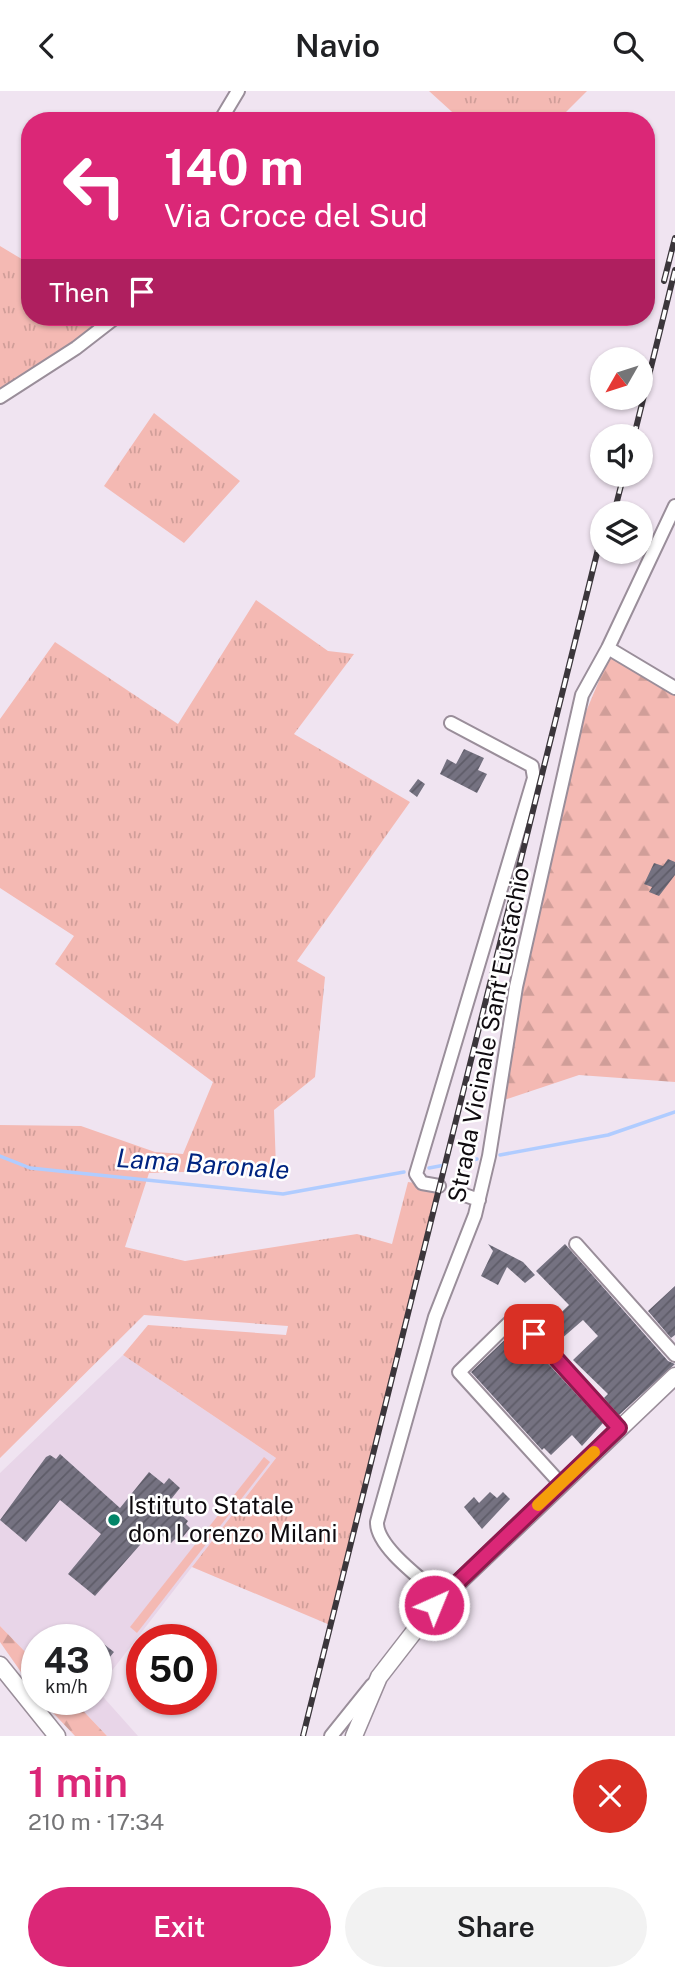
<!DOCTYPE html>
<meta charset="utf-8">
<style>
:root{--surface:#fff;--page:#f2f2f2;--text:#202124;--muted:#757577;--accent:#db2777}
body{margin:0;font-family:"Public Sans",sans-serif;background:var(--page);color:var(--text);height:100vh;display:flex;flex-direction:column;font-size:26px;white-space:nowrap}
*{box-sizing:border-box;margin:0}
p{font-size:23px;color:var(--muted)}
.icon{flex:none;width:38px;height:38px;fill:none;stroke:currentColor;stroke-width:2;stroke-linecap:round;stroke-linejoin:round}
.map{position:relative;height:1645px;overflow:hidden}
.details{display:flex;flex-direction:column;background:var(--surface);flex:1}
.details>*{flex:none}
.guide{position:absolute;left:21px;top:21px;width:634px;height:214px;border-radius:28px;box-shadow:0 2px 5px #0004;background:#db2777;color:#fff;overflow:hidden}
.needle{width:46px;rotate:231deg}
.controls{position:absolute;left:590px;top:256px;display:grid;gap:14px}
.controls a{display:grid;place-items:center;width:63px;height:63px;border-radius:50%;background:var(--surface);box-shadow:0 2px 5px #0004;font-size:35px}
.speed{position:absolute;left:21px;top:1533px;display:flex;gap:14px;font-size:35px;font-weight:700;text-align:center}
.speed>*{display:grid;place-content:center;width:91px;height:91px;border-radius:50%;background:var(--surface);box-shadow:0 2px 5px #0004;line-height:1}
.speed small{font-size:18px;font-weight:400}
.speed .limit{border:10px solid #d22;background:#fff;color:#111}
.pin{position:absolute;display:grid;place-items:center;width:60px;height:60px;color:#fff;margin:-30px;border-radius:14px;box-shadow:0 4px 10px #0006}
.me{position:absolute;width:77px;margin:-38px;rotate:44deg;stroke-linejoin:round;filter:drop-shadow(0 0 5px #0008)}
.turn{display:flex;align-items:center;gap:24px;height:147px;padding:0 28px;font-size:32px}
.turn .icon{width:91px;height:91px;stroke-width:2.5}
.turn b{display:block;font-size:49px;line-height:60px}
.then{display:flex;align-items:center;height:66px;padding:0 28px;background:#0003;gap:14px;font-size:26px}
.round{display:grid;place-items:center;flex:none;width:74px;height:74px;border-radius:37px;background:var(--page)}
.overview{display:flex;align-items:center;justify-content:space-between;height:119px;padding:0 28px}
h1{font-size:42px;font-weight:600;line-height:52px;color:var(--accent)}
.action{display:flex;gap:14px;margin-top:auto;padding:14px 28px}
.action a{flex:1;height:80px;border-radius:42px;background:var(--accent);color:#fff;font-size:28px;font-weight:600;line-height:80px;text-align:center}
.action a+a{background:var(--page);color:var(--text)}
header{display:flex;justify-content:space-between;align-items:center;height:91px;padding:0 28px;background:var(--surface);font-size:32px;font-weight:600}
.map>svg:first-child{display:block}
.built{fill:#e8d5e8}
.grass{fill:url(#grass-tufts)}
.forest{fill:url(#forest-firs)}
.pitch{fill:#f4b9b3}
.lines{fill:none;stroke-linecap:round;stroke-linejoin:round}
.stream{stroke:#b0ccff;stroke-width:3.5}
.building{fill:url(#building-hatch)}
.minor-casing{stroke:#9a8e9a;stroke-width:16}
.major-casing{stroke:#9a8e9a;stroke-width:19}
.minor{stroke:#fff;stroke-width:12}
.major{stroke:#fff;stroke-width:16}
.rail-casing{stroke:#3b363b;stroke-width:6}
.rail{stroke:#fff;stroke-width:3.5;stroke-dasharray:10;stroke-linecap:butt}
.route-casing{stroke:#8e194d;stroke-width:18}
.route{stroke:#db2777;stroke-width:12}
.slow{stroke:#f59e0b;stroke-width:12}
.poi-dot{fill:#028568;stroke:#fff;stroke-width:2.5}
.labels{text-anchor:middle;stroke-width:5;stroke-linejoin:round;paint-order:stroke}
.street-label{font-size:24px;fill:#0f0b0f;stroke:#fff}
.poi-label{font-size:24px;fill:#0f0b0f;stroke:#fff;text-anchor:start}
.water-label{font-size:26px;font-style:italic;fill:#002480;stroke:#fff}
</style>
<header><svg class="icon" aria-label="back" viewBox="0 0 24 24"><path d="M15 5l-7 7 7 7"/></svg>Navio<svg class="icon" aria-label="search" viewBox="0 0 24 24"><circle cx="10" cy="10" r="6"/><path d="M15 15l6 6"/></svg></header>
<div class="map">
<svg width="675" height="1645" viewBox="0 0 675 1645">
<defs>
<pattern id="grass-tufts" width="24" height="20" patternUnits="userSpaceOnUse" patternTransform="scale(1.75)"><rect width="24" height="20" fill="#f4b9b3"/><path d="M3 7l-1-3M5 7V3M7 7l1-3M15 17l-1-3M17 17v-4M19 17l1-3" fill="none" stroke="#d09e99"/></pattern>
<pattern id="forest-firs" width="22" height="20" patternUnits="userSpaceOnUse" patternTransform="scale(1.75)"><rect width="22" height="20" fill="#f4b9b3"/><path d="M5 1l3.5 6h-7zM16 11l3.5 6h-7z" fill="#d09e99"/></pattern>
<pattern id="building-hatch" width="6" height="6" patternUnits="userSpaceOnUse" patternTransform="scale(1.75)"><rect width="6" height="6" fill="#757281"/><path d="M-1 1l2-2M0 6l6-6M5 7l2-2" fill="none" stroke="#5e5c68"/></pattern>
</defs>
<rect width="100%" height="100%" fill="#f0e4f1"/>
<!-- built -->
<path class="built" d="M 123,1264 L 276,1367 L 97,1599 L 138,1645 L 107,1645 L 72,1608 L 96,1608 L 96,1549 L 37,1549 L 37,1573 L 0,1535 L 0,1382 Z"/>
<!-- grass -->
<path class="grass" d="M 429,0 L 587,0 L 557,30 L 480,30 L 477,27 L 462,30 Z
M 0,155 L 30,173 L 30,226 L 116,226 L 0,306 Z
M 154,322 L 240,390 L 184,452 L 104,395 Z
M 256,509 L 328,560 L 354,563 L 294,643 L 410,711 L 297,870 L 325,886 L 315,986 L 274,1019 L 276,1078 L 149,1082 L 125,1156 L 185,1170 L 357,1143 L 392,1153 L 408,1091 L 439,1095 L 330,1534 L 192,1476 L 276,1367 L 123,1264 L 148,1234 L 286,1244 L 288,1235 L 144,1224 L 0,1367 L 0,1034 L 81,1035 L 155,1061 L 183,1063 L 213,991 L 55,873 L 74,845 L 0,797 L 0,628 L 55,551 L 178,633 Z"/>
<!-- forest -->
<path class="forest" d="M 611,561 L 675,599 L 675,991 L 579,984 L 504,1009 L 511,942 L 580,635 Z
M 0,1535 L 37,1573 L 37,1604 L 0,1551 Z
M 40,1608 L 72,1608 L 107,1645 L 75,1645 Z"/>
<!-- pitch -->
<path class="pitch" d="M 264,1366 L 270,1371 L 137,1542 L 130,1536 Z"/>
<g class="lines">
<!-- stream -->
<path class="stream" d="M 500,1064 L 608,1044 L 675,1021
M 0,1065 L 30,1077 L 283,1103 L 404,1081
M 463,1071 L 477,1068
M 429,1077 L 445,1074"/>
</g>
<!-- building -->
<path class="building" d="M 464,658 L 484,667 L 478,679 L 487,683 L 477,702 L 440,683 L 447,668 L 456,673 Z
M 418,688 L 425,693 L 417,706 L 409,700 Z
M 668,768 L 675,771 L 675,784 L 659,805 L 649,801 L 652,796 L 644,793 L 654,772 L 663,775 Z
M 488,1153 L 523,1171 L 535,1184 L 525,1192 L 507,1176 L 498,1194 L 481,1185 L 493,1160 Z
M 565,1153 L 668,1270 L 675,1273 L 619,1324 L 604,1307 L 608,1303 L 573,1269 L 598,1245 L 583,1229 L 560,1249 L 547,1235 L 569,1214 L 536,1180 Z
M 675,1195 L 675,1244 L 671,1247 L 648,1220 Z
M 516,1238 L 603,1332 L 582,1355 L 572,1344 L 551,1364 L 544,1357 L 542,1359 L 471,1281 Z
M 60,1363 L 120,1417 L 149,1381 L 164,1393 L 169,1387 L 180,1397 L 168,1412 L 188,1430 L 186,1433 L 190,1437 L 179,1451 L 175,1448 L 171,1452 L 154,1438 L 95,1505 L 68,1483 L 101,1443 L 60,1409 L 26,1451 L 0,1429 L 46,1366 L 50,1364 L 56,1368 Z
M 490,1401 L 497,1407 L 503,1401 L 510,1408 L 482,1438 L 464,1416 L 474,1406 L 479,1412 Z
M 96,1547 L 114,1561 L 96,1583 Z"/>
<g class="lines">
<defs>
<path id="minor" d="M 220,30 L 238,0
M 0,306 L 76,257 L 116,226
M 608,557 L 675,597
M 439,1095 L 422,1092 L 416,1083 L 534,687 L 532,675 L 451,632
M 456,1101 L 479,1109
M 576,1153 L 675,1264
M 560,1392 L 459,1281 L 517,1224 L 619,1337
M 442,1506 C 423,1489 376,1456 377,1431 L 435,1226 L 475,1124 L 489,1065 L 516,896 L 582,604 L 608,557 L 675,415
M 331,1645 L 372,1594"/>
<path id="major" d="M 0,1574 L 57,1645
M 354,1645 L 379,1586 L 434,1515 L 675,1285"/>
</defs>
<!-- minor casing -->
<use href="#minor" class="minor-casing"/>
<!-- major casing -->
<use href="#major" class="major-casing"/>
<!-- minor -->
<use href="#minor" class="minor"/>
<!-- major -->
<use href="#major" class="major"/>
<defs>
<path id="rail" d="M 664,190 L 675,147
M 634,345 L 675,179
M 614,422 L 624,383
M 303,1645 L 602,442"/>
</defs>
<!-- rail casing -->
<use href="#rail" class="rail-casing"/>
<!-- rail -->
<use href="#rail" class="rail"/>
</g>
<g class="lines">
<defs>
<path id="route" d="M 434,1514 L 619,1337 L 534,1243"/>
</defs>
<!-- route casing -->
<use href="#route" class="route-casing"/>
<!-- route -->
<use href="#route" class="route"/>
<!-- slow -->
<path class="slow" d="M 538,1414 L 594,1361"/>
</g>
<!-- markers -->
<circle class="poi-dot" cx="114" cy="1429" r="7"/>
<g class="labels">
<!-- street labels -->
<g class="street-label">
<text transform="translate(489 944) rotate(-79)" y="8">Strada Vicinale Sant'Eustachio</text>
</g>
<!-- poi labels -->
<g class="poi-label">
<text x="128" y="1423">Istituto Statale<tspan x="128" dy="28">don Lorenzo Milani</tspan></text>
</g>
<!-- water labels -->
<g class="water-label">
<text transform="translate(203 1073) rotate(4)" y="9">Lama Baronale</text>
</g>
</g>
</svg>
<div class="controls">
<a><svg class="needle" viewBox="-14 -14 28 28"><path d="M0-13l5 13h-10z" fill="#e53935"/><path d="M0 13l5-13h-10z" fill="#757577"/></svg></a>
<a><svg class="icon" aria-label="sound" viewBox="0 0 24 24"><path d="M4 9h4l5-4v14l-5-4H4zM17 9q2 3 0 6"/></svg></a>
<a><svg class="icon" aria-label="layers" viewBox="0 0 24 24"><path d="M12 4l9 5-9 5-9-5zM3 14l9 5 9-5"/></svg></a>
</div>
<div class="speed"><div>43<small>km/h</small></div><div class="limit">50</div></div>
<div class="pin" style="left:534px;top:1243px;background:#d93025"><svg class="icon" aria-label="arrive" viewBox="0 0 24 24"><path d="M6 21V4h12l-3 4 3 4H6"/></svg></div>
<svg class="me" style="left:434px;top:1514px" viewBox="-20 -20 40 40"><circle r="17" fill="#db2777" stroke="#fff" stroke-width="3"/><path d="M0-11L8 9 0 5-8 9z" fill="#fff"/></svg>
<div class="guide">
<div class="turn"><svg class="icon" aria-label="left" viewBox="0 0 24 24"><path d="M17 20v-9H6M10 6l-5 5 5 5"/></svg><div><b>140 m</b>Via Croce del Sud</div></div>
<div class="then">Then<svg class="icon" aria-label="arrive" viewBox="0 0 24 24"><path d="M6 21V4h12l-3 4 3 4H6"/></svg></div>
</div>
</div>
<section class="details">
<div class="overview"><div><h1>1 min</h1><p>210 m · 17:34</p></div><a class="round" style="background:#d93025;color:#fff"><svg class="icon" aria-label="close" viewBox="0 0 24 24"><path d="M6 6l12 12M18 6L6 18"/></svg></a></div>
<div class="action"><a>Exit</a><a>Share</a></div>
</section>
